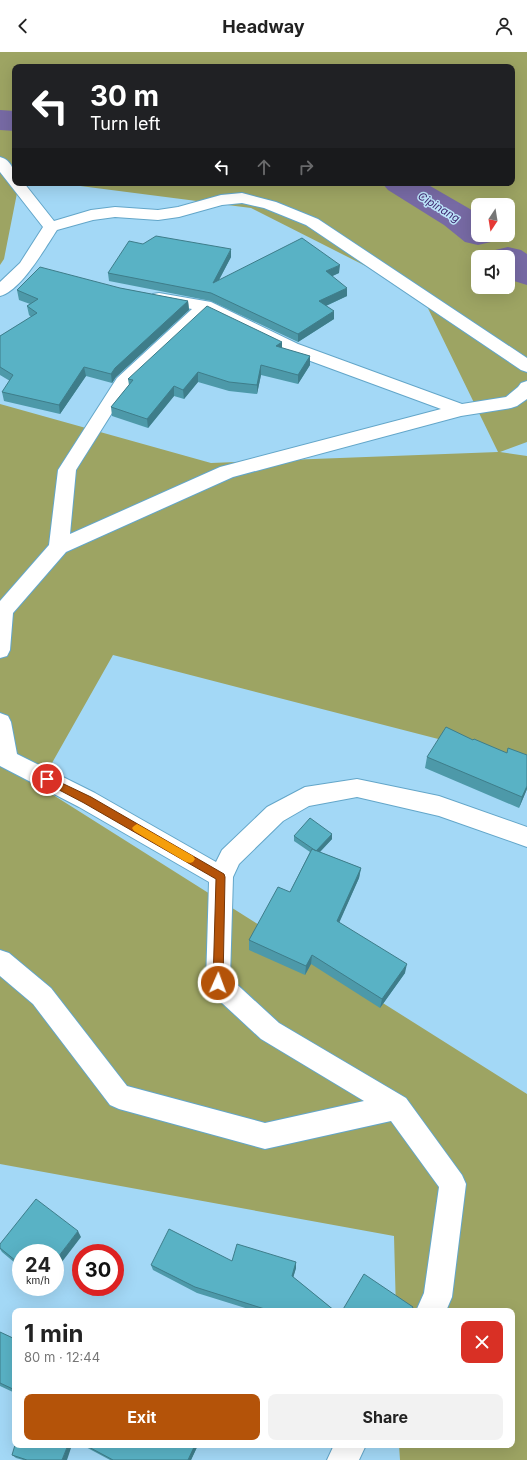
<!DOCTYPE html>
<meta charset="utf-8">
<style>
:root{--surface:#fff;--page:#f2f2f2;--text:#222;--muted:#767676;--accent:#b45309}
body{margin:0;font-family:Inter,sans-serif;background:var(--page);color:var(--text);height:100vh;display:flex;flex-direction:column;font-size:15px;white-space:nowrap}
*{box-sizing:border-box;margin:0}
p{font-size:13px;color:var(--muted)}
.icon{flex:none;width:22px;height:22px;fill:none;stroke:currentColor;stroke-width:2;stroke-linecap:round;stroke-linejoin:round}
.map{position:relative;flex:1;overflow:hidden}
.details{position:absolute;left:12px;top:1256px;width:503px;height:140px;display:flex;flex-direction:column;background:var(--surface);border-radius:8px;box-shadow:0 4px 16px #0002}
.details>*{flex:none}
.guide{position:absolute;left:12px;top:12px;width:503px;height:122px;border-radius:8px;box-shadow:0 4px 16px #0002;background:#202124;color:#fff;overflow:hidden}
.needle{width:26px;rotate:192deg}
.tools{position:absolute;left:471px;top:146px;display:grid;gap:8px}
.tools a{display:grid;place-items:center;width:44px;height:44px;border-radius:8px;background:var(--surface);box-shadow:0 4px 16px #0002;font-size:20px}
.speed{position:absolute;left:12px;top:1192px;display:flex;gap:8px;font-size:20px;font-weight:700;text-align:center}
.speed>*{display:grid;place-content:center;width:52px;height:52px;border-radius:50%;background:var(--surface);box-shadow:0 4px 16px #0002;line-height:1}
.speed small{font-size:10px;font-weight:400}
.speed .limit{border:6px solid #d22;background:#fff;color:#111}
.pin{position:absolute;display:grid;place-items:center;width:34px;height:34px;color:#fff;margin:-17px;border:2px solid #fff;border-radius:50%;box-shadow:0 1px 4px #0007}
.me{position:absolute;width:44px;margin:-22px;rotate:2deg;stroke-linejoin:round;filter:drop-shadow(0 0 3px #0008)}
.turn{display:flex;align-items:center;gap:14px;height:84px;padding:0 12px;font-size:18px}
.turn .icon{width:52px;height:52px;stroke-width:2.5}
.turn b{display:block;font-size:28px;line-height:34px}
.lanes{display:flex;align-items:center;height:38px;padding:0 12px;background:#0003;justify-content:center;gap:20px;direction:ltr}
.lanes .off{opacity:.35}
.round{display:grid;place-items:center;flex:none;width:42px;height:42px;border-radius:8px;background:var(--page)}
.summary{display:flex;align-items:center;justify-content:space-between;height:68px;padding:0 12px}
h1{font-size:24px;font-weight:700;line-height:30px}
.action{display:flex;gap:8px;margin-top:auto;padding:8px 12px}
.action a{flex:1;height:46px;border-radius:8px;background:var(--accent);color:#fff;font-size:16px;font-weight:700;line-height:46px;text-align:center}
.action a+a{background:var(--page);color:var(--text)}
header{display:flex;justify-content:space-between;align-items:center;height:52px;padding:0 12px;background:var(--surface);font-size:18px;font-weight:700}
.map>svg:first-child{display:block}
.green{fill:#9da463;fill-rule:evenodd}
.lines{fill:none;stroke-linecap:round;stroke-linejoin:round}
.river{fill:#776aa4;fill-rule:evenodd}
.street-casing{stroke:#63a6c9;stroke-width:2}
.street{fill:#fff;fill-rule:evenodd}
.wall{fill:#4d99a9}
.shaded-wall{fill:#3e7d8a}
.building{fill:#59b2c5;stroke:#3e7d8a}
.route{fill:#b45309;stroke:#753606}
.slow{fill:#f59e0b}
.labels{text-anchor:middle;stroke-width:3;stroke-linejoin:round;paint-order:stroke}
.far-water-label{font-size:11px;font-style:italic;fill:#3e2870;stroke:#bce4fa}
</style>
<header><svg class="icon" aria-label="back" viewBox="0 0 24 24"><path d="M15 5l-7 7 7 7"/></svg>Headway<svg class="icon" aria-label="person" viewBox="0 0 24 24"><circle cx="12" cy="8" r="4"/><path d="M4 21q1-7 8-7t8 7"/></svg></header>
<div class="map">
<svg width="527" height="1408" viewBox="0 0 527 1408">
<rect width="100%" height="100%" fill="#a3d8f6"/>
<!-- green -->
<path class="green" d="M 0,0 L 527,0 L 527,390 L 500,400 L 527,404 L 527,710 L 113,603 L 39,734 L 527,1042 L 527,1408 L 400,1408 L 399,1393 L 512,1393 L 512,1259 L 396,1259 L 394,1184 L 0,1112 L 0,352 L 211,411 L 498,400 L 421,242 L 251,156 L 57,131 L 512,131 L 512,15 L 15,15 L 15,131 L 19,131 L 4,207 L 0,213 ZM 478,153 L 508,153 L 508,183 L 478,183 ZM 478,205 L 508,205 L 508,235 L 478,235 Z"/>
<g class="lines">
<!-- river -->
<path class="river" d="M 0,58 L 15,59 L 15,79 L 0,78 Z
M 382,131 L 425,131 L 470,157 L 478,164 L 478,183 L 496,183 L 491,190 L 478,193 L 465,190 L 444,173 L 388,138 Z
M 508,195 L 521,198 L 527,202 L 527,233 L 514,229 L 508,225 L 508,205 L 490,205 L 495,198 Z"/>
<defs>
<path id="street" d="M 0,105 C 12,108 15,120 15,131 L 24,131 L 54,169 L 91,158 L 115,155 L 158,158 L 178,155 L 221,143 L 242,141 L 276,150 L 318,167 L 527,306 L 527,320 L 521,318 L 306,173 L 264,156 L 242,151 L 222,153 L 179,165 L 158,168 L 115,165 L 93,168 L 57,178 C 45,196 21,239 0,244 L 0,230 L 20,211 L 43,175 L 0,120 Z
M 159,241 L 211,250 L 298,292 L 462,352 L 506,345 L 518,335 L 521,331 L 527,329 L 527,347 L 517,354 L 511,356 L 461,364 L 233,425 L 66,500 L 13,561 L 10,598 L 7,604 L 0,606 L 0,549 L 49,493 L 58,418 L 117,326 L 192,257 L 153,250 L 151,246 L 153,242 ZM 207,262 L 286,300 L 441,357 L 220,415 L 70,482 L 76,418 L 129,334 Z
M 0,661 L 8,664 L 11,670 L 17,702 L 95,741 L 216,810 L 222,798 L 267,755 L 305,735 L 357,727 L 439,744 L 527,775 L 527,795 L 439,764 L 357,745 L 309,754 L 283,769 L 239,812 L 233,825 L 230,926 L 279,971 L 406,1046 L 462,1123 L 466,1132 L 452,1245 L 446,1259 L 416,1259 L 424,1241 L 439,1135 L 391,1069 L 265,1097 L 119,1057 L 110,1053 L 33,952 L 0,924 L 0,898 L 9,901 L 51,936 L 127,1034 L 265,1071 L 364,1049 L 261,987 L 209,939 L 206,931 L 209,830 L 79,755 L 0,714 Z
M 334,1393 L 366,1393 L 359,1408 L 327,1408 Z"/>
</defs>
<!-- street casing -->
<use href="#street" class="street-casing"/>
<!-- street -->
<use href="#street" class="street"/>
</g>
<!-- wall -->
<path class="wall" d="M 143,192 L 231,205 L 219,228 L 339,221 L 332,224 L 347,244 L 326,254 L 334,267 L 298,290 L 211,249 L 109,229 L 108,221 Z
M 120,236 L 188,249 L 189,258 L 116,325 L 112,331 L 86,324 L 60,362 L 4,349 L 2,340 L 10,329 L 0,323 L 0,284 L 31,265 L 29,263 L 27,254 L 30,252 L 19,248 L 17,238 Z
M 282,290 L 282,296 L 310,304 L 310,313 L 298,332 L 261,323 L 257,342 L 229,339 L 198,330 L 184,347 L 174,344 L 148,376 L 112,364 L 111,355 L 129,333 L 128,327 Z
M 427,705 L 527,737 L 519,756 L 425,716 Z
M 294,784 L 332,787 L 320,800 L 361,816 L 359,826 L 339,870 L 405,921 L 380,956 L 311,912 L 305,923 L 249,898 L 249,888 L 290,840 L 310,800 L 294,789 Z
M 81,1185 L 21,1201 L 21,1216 L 2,1200 L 0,1197 L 0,1192 Z
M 232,1209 L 296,1210 L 296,1216 L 293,1225 L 335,1259 L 255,1259 L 197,1241 L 153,1218 L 151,1213 Z
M 0,1280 L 15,1287 L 15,1341 L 0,1334 Z
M 82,1393 L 198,1393 L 191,1408 L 110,1408 Z
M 12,1403 L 67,1408 L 23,1408 L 16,1406 Z"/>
<!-- shaded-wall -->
<path class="shaded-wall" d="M 231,197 L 231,205 L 213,239 L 213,231 Z
M 340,213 L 339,221 L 326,227 L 326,219 Z
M 347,236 L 347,244 L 319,257 L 319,249 Z
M 188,249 L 189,258 L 116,325 L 112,331 L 111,322 L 115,316 Z
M 334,259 L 334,267 L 298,290 L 298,282 Z
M 282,290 L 282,300 L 276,294 Z
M 310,304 L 310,313 L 298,332 L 298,323 Z
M 261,313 L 261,323 L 257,342 L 257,333 Z
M 84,315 L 86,324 L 60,362 L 59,353 Z
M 198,320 L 198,330 L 184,347 L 183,338 Z
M 174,334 L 174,344 L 148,376 L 147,367 Z
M 527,734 L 527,737 L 519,756 L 522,745 Z
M 332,782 L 332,787 L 316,804 L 316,799 Z
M 361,816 L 359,826 L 336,878 L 337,869 Z
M 312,903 L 311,912 L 305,923 L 306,914 Z
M 407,912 L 405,921 L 380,956 L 382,947 Z
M 78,1179 L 81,1185 L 55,1219 L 55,1209 Z
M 296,1210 L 296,1216 L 292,1230 L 292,1224 Z
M 68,1393 L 72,1393 L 67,1408 L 62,1408 Z
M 195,1393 L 198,1393 L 191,1408 L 188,1408 Z"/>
<!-- building -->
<path class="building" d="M 156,184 L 231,197 L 213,231 L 302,186 L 340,213 L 326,219 L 347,236 L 319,249 L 334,259 L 298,282 L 211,241 L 108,221 L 129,189 L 143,192 Z
M 40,215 L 120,236 L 188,249 L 115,316 L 111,322 L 84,315 L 59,353 L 2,340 L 13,323 L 0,315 L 0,284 L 37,261 L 27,254 L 38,247 L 17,238 Z
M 207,254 L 282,290 L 276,294 L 310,304 L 298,323 L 261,313 L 257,333 L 229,330 L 198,320 L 183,338 L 174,334 L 147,367 L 111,355 L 133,328 L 128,327 Z
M 446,675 L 473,688 L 474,687 L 507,701 L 508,696 L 527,703 L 527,734 L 522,745 L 427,705 Z
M 310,766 L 332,782 L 316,799 L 294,784 Z
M 312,797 L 361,816 L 337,869 L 407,912 L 382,947 L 312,903 L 306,914 L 249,888 L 278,835 L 290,840 Z
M 36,1147 L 78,1179 L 55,1209 L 55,1201 L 21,1201 L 21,1213 L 0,1196 L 0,1192 Z
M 169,1177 L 232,1209 L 237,1192 L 296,1210 L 292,1224 L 335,1259 L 271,1259 L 195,1235 L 151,1213 Z
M 364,1222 L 413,1255 L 411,1259 L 342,1259 Z
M 0,1280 L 15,1287 L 15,1338 L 0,1331 Z
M 15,1393 L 68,1393 L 62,1408 L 27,1408 L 12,1403 Z
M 85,1393 L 195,1393 L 188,1408 L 113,1408 Z"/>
<!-- route -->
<path class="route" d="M 47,724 L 91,745 L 224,822 L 225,825 L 223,931 L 221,934 L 218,935 L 214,934 L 213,931 L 216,827 L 84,751 L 44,730 L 42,727 L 44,725 Z"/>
<!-- slow -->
<path class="slow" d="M 137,772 L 193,804 L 195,807 L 193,810 L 190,811 L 186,810 L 134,779 L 132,776 L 134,774 Z"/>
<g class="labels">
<!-- far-water labels -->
<g class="far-water-label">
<text transform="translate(439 155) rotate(32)" y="4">Cipinang</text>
</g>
</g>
</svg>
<div class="tools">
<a><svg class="needle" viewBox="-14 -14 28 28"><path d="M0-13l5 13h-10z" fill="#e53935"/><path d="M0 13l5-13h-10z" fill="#767676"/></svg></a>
<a><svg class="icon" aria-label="sound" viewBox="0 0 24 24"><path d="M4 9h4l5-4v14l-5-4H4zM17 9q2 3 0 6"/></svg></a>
</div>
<div class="speed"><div>24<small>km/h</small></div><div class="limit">30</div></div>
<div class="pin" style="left:47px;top:727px;background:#d93025"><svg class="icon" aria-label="arrive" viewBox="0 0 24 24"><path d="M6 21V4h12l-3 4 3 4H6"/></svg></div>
<svg class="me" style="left:218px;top:931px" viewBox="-20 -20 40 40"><circle r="17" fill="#b45309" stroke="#fff" stroke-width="3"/><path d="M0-11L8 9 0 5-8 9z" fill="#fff"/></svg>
<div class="guide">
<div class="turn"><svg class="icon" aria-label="left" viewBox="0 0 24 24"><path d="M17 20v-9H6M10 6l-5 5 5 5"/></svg><div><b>30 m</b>Turn left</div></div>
<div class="lanes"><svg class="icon" aria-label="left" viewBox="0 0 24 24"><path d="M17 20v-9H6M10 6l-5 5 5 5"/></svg><svg class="icon off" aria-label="ahead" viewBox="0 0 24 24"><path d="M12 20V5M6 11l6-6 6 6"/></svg><svg class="icon off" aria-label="right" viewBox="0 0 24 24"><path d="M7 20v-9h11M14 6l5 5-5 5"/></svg></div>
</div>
<section class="details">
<div class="summary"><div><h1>1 min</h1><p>80 m · 12:44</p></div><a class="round" style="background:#d93025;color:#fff"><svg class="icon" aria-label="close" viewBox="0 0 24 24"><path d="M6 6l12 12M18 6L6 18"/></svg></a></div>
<div class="action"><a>Exit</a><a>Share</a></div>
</section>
</div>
